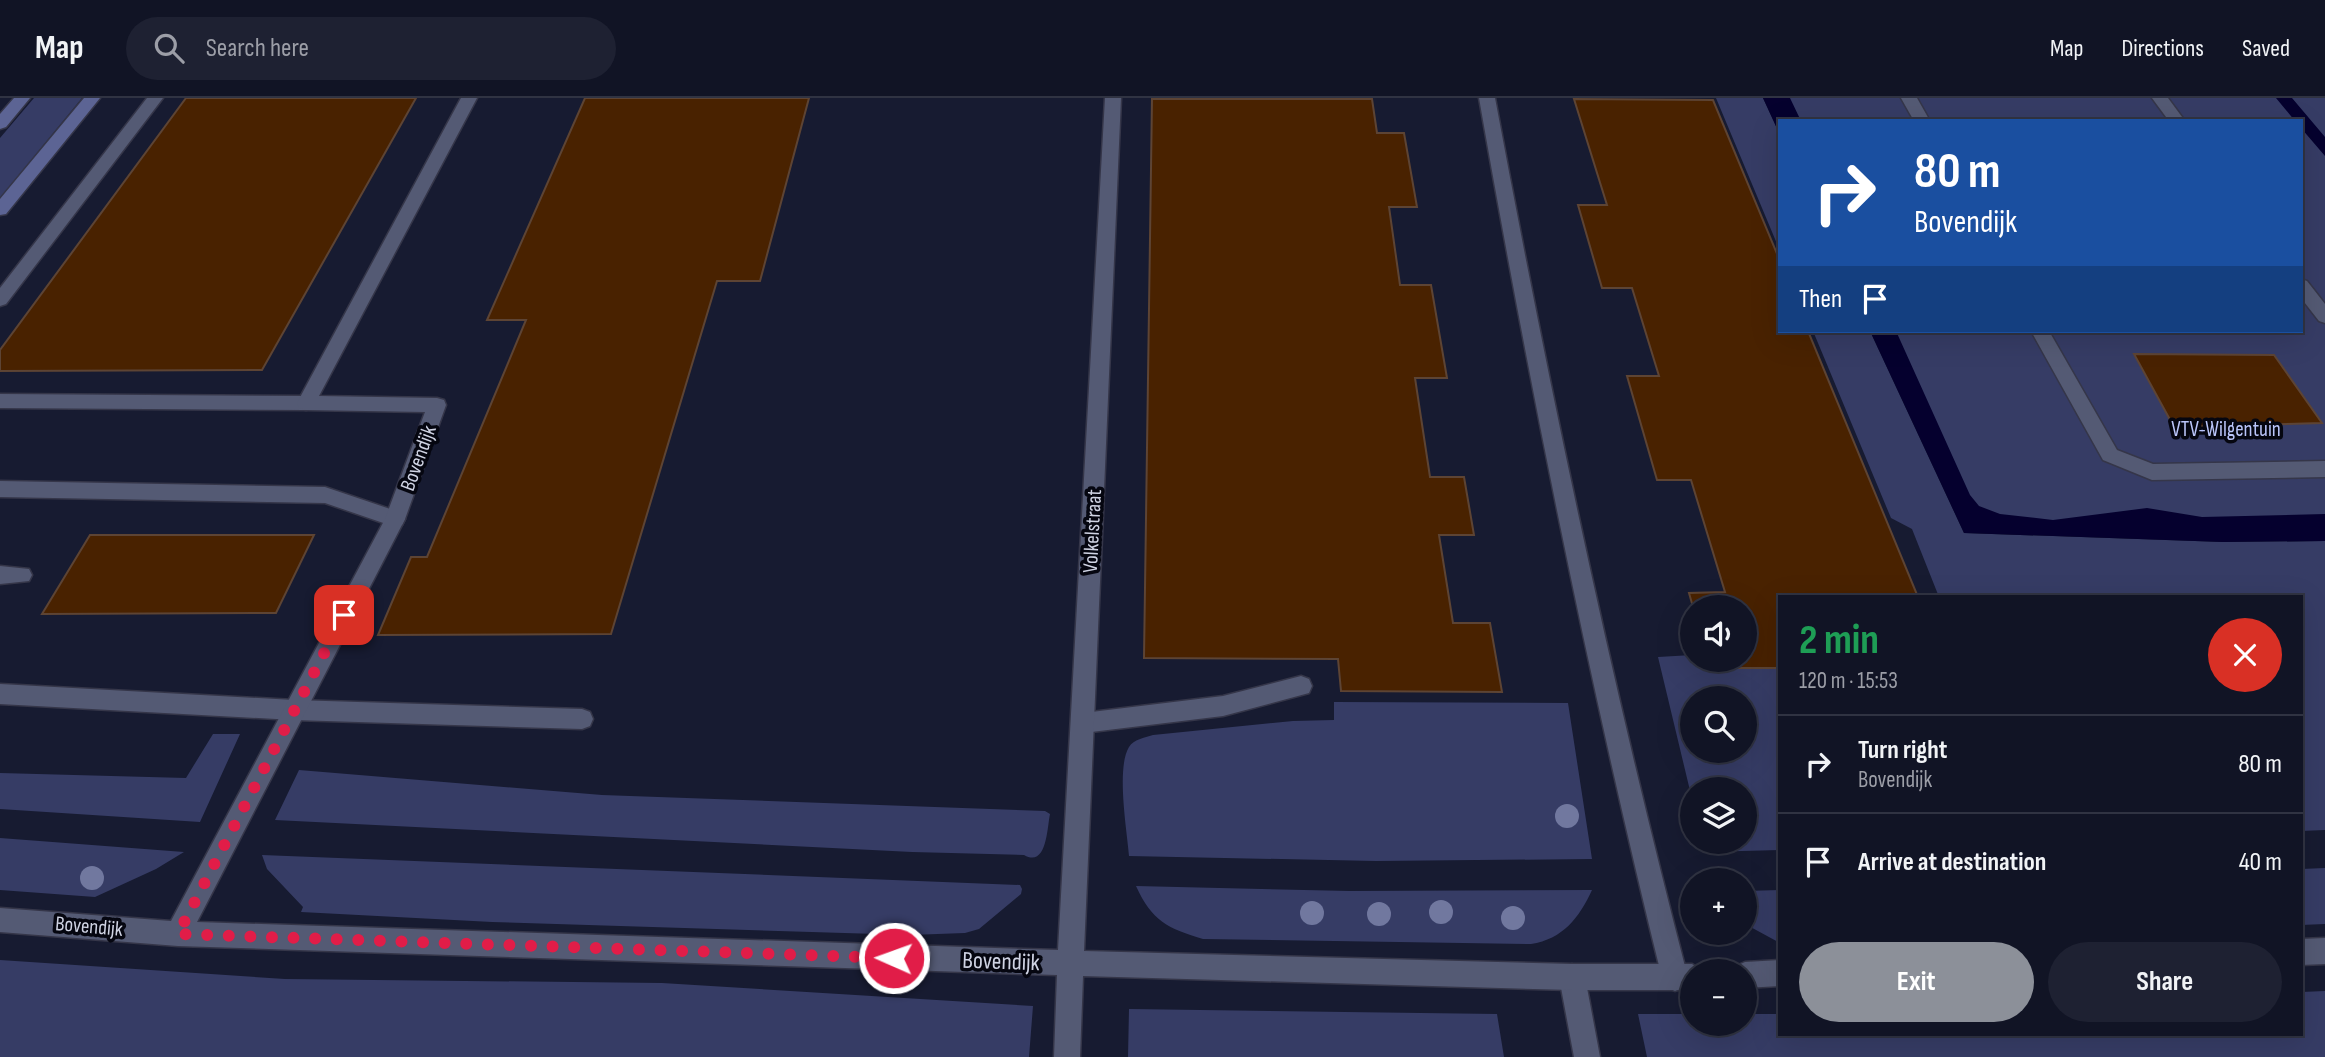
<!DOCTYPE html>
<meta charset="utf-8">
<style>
:root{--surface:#111425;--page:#1e2132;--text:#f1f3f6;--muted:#9c9ea7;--line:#303342;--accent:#8c9099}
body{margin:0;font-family:"Sofia Sans Condensed",sans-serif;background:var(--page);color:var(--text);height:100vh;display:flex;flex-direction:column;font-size:26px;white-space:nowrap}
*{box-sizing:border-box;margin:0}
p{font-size:23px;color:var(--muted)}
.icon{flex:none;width:38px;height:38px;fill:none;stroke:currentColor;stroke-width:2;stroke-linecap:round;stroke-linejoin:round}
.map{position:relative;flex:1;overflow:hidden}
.panel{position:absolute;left:1778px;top:497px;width:525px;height:441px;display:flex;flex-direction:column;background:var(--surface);border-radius:0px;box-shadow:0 7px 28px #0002,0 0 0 2px var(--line)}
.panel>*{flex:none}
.hud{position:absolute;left:1778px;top:21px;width:525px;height:214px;border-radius:0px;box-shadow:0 7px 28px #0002,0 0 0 2px var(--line);background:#1a4fa0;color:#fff;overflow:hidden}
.fabs{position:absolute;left:1680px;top:497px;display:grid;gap:14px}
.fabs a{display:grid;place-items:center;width:77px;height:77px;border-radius:50%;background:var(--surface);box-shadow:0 7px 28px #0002,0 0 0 2px var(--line);font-size:35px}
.pin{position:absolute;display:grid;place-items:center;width:60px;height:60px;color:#fff;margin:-30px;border-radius:14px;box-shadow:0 4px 10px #0006}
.me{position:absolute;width:77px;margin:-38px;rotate:272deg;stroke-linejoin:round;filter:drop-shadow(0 0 5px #0008)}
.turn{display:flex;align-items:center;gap:24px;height:147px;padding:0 21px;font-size:32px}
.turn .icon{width:91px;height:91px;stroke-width:2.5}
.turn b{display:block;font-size:49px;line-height:60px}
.then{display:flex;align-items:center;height:66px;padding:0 21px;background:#0003;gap:14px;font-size:26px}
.round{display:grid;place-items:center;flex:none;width:74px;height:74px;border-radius:37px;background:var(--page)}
.summary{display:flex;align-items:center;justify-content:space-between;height:119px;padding:0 21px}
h1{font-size:42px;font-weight:700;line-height:52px;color:#1e9e55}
.cta{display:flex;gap:14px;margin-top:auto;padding:14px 21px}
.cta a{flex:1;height:80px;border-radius:42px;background:var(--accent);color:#fff;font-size:28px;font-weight:700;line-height:80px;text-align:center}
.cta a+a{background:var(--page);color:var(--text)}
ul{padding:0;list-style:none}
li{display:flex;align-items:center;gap:21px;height:98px;padding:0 21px;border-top:2px solid var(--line)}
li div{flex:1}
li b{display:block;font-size:26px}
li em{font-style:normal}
header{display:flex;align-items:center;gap:42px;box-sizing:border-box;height:98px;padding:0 35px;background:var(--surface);border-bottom:2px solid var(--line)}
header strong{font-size:33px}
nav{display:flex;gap:38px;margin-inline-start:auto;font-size:24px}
.search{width:490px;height:63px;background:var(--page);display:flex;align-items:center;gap:18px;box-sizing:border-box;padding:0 24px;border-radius:38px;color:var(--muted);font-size:26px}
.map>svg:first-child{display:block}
.green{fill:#363c65;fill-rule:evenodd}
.water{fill:#05002e}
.building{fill:#492200;stroke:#5d4434;stroke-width:2}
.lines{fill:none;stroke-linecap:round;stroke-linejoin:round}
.lane-casing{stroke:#353649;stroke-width:3}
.street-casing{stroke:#353649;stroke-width:3}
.secondary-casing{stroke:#353649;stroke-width:3}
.lane{fill:#545a74;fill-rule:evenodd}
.street{fill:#545a74;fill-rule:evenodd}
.secondary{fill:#5c6494;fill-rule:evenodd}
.tree{fill:#71789f}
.route{stroke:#e11d48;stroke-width:12;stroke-dasharray:0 21.6}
.labels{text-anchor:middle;stroke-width:7;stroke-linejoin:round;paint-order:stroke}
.park-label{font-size:21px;fill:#bac5f9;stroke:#050610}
.street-label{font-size:21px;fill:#cfd3e3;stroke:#050610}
.near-street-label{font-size:24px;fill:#cfd3e3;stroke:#050610}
</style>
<header>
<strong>Map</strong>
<div class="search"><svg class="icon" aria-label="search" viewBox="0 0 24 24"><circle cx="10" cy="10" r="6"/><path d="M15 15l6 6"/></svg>Search here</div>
<nav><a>Map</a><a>Directions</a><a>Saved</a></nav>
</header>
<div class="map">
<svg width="2325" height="959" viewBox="0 0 2325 959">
<rect width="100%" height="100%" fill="#171b31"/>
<!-- green -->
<path class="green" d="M 34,0 L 82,0 L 0,100 L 0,40 Z
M 1716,0 L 1763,0 L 1780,37 L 1780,153 Z
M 1778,0 L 2325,0 L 2325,430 L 1978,429 L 1886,233 L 2301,233 L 2301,23 L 1788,23 Z
M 1813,233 L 1870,233 L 1964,435 L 2223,444 L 2325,443 L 2325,732 L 2301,733 L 2301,499 L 1939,499 L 1912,431 L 1891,420 Z
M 1745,556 L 1780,556 L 1780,752 L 1705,754 L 1703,744 L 1745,744 L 1745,691 L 1692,691 L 1692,701 L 1658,559 L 1692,557 L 1692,562 L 1745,562 ZM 1692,600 L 1745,600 L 1745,653 L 1692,653 Z
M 1334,604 L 1568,605 L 1592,761 L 1376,763 L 1129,758 C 1127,733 1116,670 1129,649 C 1134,641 1144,640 1153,637 L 1293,623 L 1334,622 Z
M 213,636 L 240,636 L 200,724 L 0,711 L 0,675 L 186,680 Z
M 299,672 L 602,697 L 1045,713 L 1050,716 C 1047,730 1047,770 1024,757 L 912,754 L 275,722 Z
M 0,740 L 184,754 L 156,771 L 95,799 L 0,792 Z
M 262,757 L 1020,787 L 1022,791 L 1021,796 L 979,831 L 965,835 L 910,837 L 492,824 L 301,814 L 303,809 L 267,771 Z
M 2325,770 L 2325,826 L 2301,827 L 2301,771 Z
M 1136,788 L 1349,793 L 1592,792 C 1579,820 1563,841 1531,846 L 1203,841 C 1167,830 1152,823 1136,788 Z
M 1780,792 L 1780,845 L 1745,826 L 1745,793 Z
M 0,862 L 285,881 L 662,885 L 1033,908 L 1029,959 L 0,959 Z
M 2325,893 L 2325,959 L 1647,959 L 1638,916 L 1692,916 L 1692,926 L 1745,926 L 1745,916 L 1780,916 L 1780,936 L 2301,936 L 2301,894 Z
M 1129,911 L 1497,916 L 1504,959 L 1128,959 Z"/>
<!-- water -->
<path class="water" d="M 1763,0 L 1790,0 L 1801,23 L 1780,23 L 1780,37 Z
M 2276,0 L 2292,0 L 2325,39 L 2325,58 L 2301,30 L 2301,23 L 2295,23 Z
M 1870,233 L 1896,233 L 1970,397 L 1979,408 L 2000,416 L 2053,422 L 2147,410 L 2202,419 L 2325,416 L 2325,443 L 2223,444 L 1964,435 Z"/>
<!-- building -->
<path class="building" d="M 186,0 L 416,0 L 262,272 L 0,273 L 0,252 Z
M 585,0 L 809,0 L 760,183 L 717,183 L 611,536 L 378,537 L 411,459 L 427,459 L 526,222 L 487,222 Z
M 1152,1 L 1372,1 L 1377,35 L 1404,35 L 1417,109 L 1389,109 L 1400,187 L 1431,187 L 1447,280 L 1415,280 L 1430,379 L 1464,379 L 1474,437 L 1439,437 L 1453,525 L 1490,525 L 1502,594 L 1341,593 L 1338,561 L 1144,560 Z
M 1574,1 L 1713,2 L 1780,163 L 1780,233 L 1808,233 L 1918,499 L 1780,499 L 1780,570 L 1723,570 L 1722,565 L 1708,565 L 1707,562 L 1745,562 L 1745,509 L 1693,509 L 1689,495 L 1725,494 L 1691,382 L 1657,382 L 1627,278 L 1659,278 L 1632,190 L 1602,190 L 1578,107 L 1607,107 Z
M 2134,256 L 2274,257 L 2322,325 L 2174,329 Z
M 90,437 L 314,437 L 276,515 L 42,516 Z"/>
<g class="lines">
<defs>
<path id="lane" d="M 147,0 L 163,0 L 6,206 L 0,208 L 0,190 Z
M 1479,0 L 1495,0 C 1550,295 1612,589 1688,880 L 1684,889 L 1675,893 L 1666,889 L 1662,880 C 1590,589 1531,295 1479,0 Z
M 1901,0 L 1917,0 L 1930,23 L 1914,23 Z
M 2152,0 L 2168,0 L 2185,23 L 2169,23 Z
M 2301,181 L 2307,183 L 2325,206 L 2325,225 L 2319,223 L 2301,200 Z
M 2031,233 L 2049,233 L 2117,352 L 2153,366 L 2325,363 L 2325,379 L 2152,382 L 2103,362 Z
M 0,296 L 306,298 L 313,300 L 315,305 L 313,310 L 306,312 L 0,310 Z
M 0,383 L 325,389 L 402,415 L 405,421 L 402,427 L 395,429 L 325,405 L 0,399 Z
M 0,468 L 29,471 L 32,477 L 29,483 L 0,486 Z
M 1301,578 L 1309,581 L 1312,588 L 1309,595 L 1223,618 L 1083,635 L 1075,632 L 1072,625 L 1075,618 L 1083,615 L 1223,598 Z
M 0,586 L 294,602 L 582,611 L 590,614 L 593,621 L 590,628 L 582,631 L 294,622 L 0,606 Z
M 1572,866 L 1581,870 L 1585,879 L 1600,959 L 1574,959 L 1559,879 L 1563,870 Z"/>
<path id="street" d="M 461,0 L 477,0 L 319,298 L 437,300 L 444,302 L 446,307 L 405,421 L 197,824 L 1058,852 L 1105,0 L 1121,0 L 1084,853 L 1572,866 L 1692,866 L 1702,873 L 1692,873 L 1692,892 L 1572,892 L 1083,878 L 1080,959 L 1054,959 L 1057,877 L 178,848 L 0,834 L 0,810 L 171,823 L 385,421 L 425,314 L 306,312 L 299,310 L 297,305 Z
M 2325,840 L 2325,866 L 2301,867 L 2301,841 Z
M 1780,862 L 1780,888 L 1745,890 L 1745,873 L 1734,873 L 1736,868 L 1745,864 Z"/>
<path id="secondary" d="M 14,0 L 30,0 L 6,29 L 0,31 L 0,16 Z
M 84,0 L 100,0 L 6,116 L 0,117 L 0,101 Z"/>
</defs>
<!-- lane casing -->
<use href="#lane" class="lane-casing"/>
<!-- street casing -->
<use href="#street" class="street-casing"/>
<!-- secondary casing -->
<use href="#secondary" class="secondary-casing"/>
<!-- lane -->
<use href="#lane" class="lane"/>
<!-- street -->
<use href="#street" class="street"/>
<!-- secondary -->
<use href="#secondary" class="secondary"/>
</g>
<!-- trees -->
<g class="tree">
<circle cx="1567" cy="718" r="12"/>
<circle cx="92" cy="780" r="12"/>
<circle cx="1441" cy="814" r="12"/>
<circle cx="1312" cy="815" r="12"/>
<circle cx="1379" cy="816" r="12"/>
<circle cx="1513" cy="820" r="12"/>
</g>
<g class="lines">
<!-- route -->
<path class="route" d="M 344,517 L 178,836 L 894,860"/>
</g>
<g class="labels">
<!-- park labels -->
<g class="park-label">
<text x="2226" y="338">VTV-Wilgentuin</text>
</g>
<!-- street labels -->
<g class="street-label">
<text transform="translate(418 360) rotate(-70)" y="7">Bovendijk</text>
<text transform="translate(1092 433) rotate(-87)" y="7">Volkelstraat</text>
<text transform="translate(89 828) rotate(5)" y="7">Bovendijk</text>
</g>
<!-- near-street labels -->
<g class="near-street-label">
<text transform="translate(1001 863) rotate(2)" y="8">Bovendijk</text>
</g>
</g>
</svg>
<div class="fabs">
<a><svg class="icon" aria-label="sound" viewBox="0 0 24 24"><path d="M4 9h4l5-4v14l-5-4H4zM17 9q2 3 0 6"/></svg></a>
<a><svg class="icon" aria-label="search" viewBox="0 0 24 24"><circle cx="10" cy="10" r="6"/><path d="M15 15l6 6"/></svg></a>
<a><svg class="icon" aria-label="layers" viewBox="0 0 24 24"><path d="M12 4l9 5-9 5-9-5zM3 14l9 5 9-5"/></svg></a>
<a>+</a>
<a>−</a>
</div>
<div class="pin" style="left:344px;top:517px;background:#d93025"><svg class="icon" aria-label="arrive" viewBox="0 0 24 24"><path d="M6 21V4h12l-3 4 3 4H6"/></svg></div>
<svg class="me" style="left:894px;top:860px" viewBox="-20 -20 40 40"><circle r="17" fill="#e11d48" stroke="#fff" stroke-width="3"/><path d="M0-11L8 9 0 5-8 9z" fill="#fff"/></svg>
<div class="hud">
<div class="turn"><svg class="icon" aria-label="right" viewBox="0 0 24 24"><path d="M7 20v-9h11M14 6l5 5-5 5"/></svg><div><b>80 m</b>Bovendijk</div></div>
<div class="then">Then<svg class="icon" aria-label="arrive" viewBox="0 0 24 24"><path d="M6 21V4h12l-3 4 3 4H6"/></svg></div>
</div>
<section class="panel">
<div class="summary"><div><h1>2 min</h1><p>120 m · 15:53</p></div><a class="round" style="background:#d93025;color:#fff"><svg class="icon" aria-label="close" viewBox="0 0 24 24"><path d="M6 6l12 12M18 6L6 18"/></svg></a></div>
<ul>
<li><svg class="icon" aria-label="right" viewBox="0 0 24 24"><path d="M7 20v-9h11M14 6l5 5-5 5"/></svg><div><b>Turn right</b><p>Bovendijk</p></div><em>80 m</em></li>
<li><svg class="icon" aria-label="arrive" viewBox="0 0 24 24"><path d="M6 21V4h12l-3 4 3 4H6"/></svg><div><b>Arrive at destination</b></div><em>40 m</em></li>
</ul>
<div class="cta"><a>Exit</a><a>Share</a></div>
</section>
</div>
